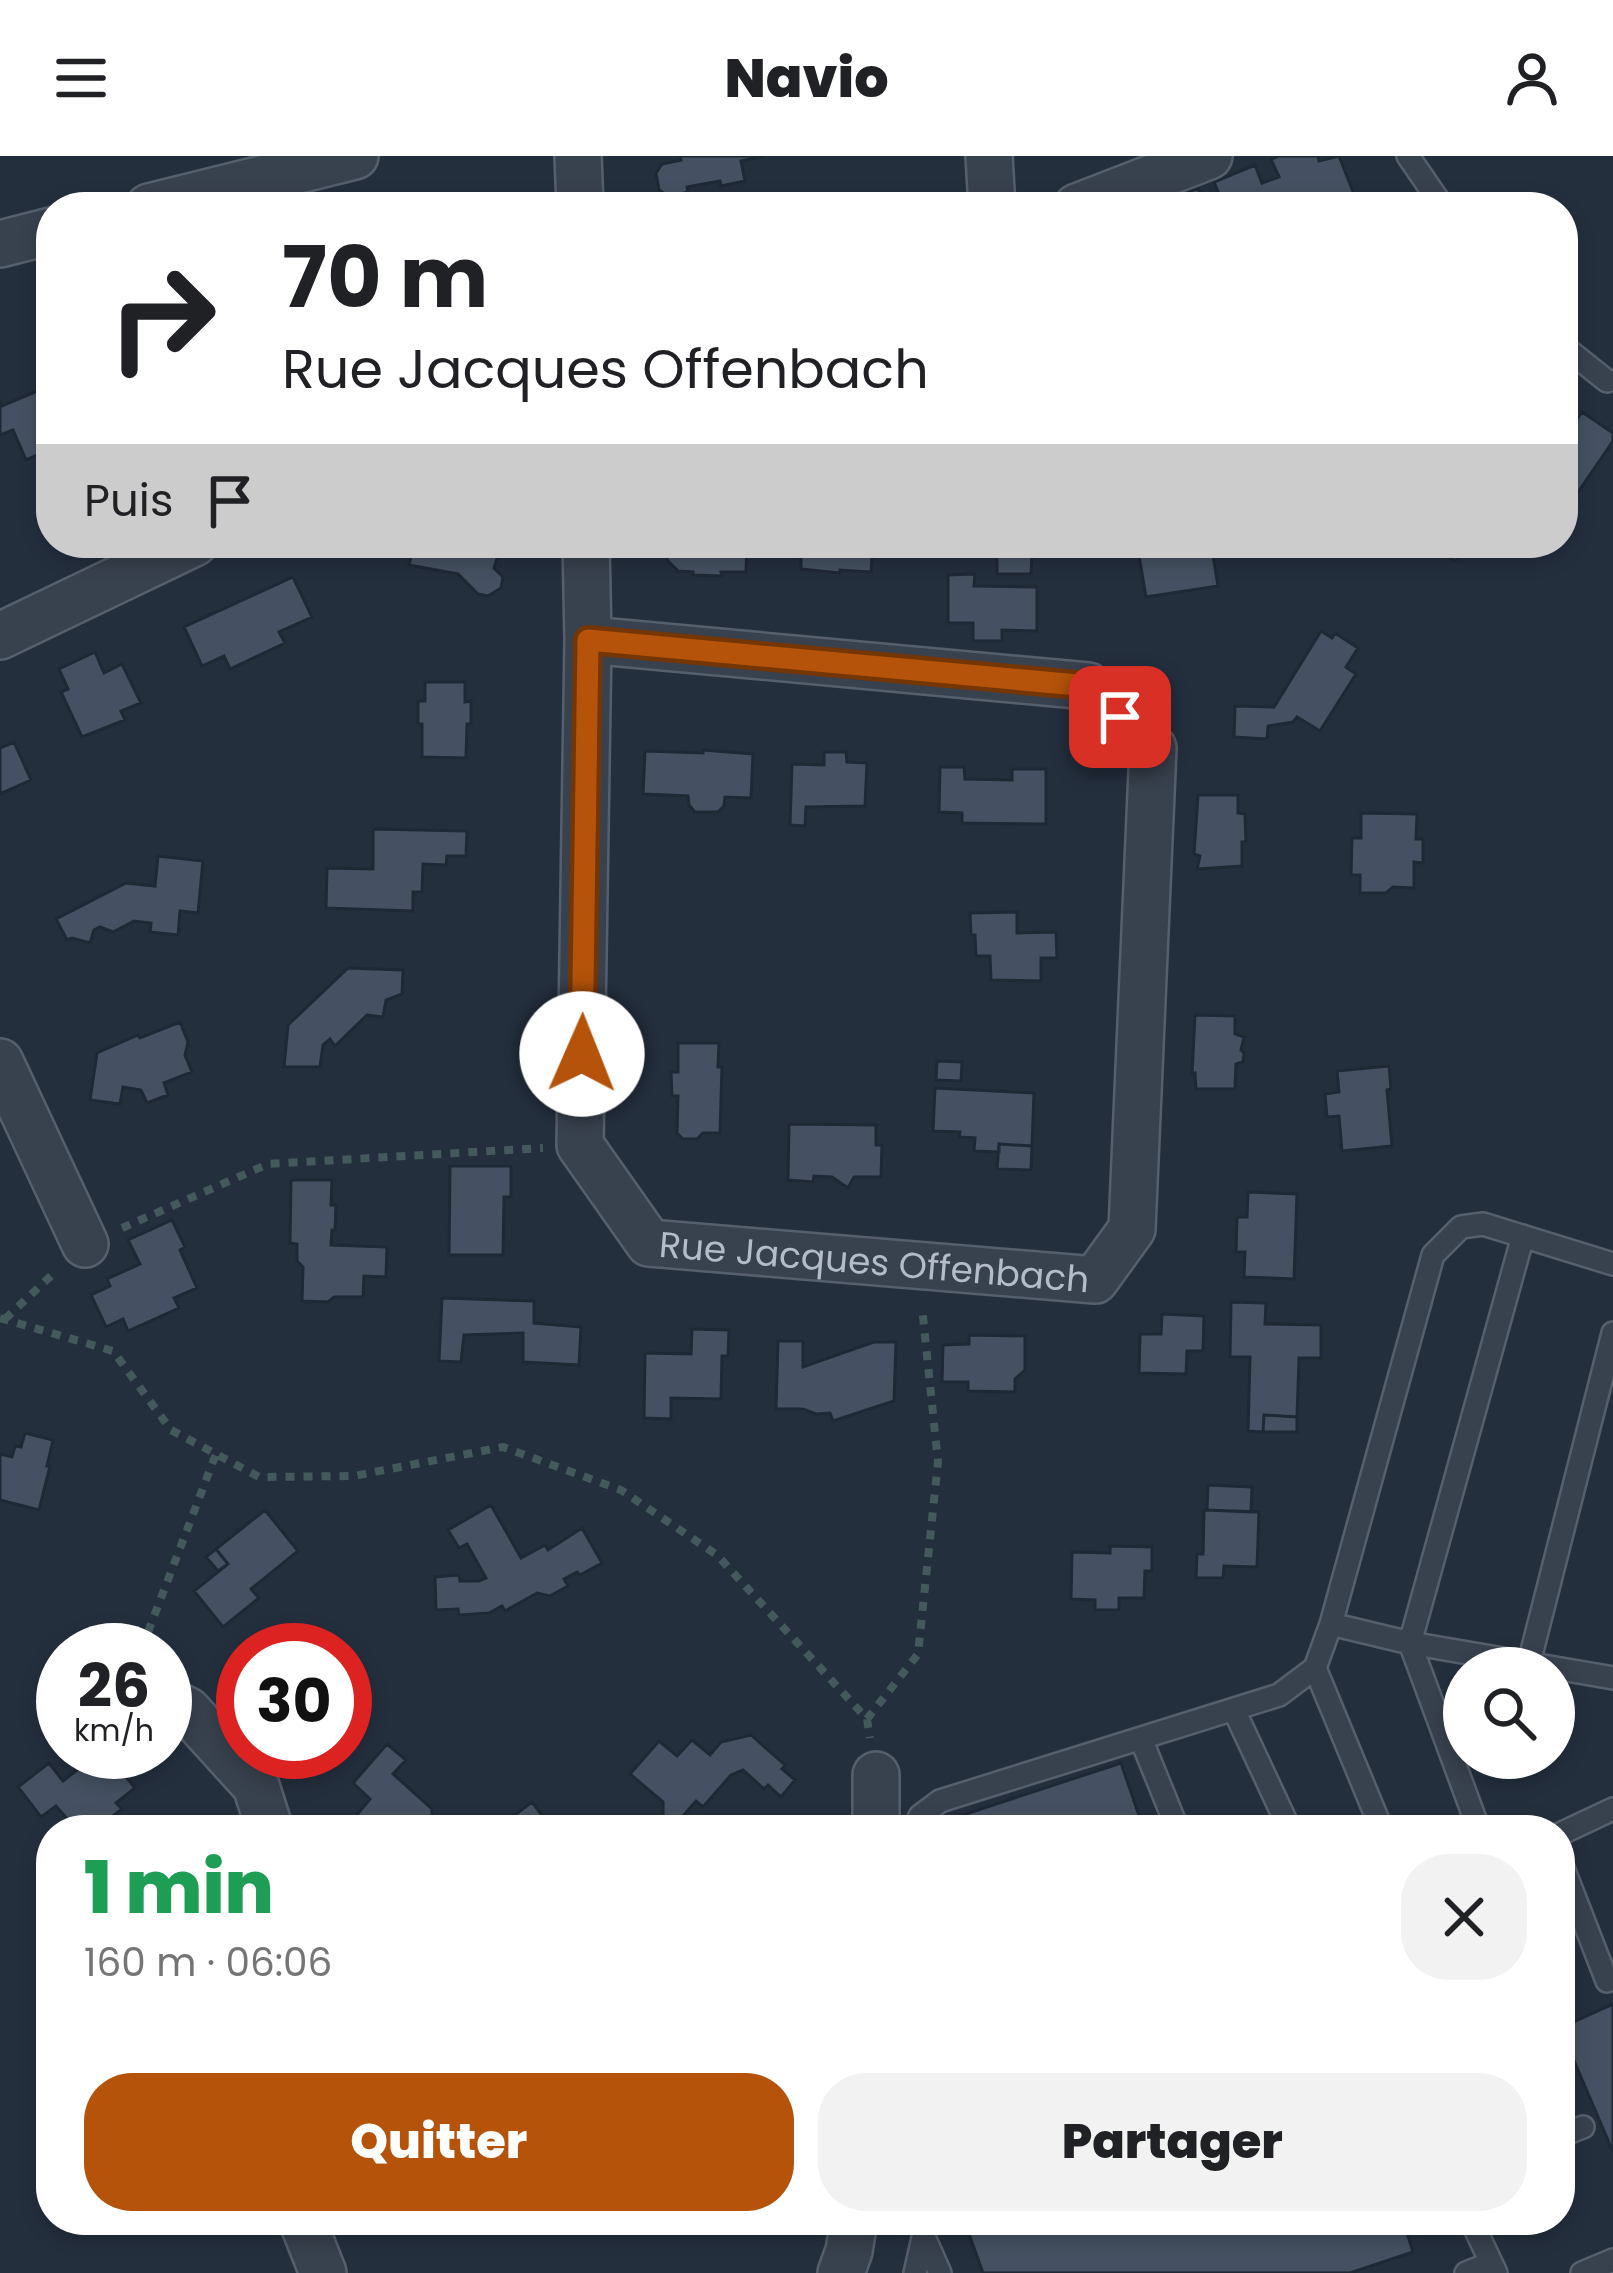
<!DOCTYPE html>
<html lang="fr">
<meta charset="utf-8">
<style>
:root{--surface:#fff;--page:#f2f2f2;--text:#202124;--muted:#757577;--accent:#b45309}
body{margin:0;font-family:Poppins,sans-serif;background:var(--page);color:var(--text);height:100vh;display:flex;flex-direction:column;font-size:45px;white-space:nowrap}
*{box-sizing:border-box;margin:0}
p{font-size:39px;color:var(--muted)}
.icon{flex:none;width:66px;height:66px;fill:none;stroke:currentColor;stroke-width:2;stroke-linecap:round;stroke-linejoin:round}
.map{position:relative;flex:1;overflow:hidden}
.sheet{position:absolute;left:36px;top:1659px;width:1539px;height:420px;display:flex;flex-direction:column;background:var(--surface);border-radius:48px;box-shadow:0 6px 18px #0003}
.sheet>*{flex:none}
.hud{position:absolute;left:36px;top:36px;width:1542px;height:366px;border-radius:48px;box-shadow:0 6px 18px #0003;background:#fff;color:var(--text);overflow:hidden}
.controls{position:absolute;left:1443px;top:1491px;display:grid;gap:24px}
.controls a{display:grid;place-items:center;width:132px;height:132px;border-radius:50%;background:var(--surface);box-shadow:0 6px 18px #0003;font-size:60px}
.speed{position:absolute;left:36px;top:1467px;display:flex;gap:24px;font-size:60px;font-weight:700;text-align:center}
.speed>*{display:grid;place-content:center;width:156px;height:156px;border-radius:50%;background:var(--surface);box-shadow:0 6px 18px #0003;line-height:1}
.speed small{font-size:30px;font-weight:400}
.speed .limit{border:18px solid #d22;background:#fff;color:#111}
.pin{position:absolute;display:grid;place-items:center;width:102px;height:102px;color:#fff;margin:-51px;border-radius:24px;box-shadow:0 6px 18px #0006}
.me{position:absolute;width:132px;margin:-66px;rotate:1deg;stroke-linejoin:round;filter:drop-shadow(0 0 9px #0008)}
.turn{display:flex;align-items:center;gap:42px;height:252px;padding:0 48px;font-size:54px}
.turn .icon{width:156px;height:156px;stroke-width:2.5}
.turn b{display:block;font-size:84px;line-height:102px}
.then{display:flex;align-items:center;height:114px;padding:0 48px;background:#0003;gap:24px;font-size:45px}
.round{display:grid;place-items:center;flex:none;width:126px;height:126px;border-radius:48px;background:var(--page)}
.head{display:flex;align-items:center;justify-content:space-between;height:204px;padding:0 48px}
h1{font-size:72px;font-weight:800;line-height:90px;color:#1e9e55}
.action{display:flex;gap:24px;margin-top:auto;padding:24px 48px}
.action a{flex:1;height:138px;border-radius:48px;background:var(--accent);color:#fff;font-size:48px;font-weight:800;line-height:138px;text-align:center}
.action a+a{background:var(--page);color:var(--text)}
header{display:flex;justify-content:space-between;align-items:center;height:156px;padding:0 48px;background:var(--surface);font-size:54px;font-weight:800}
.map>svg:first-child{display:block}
.building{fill:#455162;stroke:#1f2835;stroke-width:3}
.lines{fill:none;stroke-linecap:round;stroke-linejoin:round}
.service-casing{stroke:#565f6c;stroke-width:26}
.minor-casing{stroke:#565f6c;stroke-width:50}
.path{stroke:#44595c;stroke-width:8;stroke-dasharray:9 9;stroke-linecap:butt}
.service{stroke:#38414e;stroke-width:21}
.minor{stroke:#38414e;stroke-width:45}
.route-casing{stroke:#753606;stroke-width:30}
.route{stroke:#b45309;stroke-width:21}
.labels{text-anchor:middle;stroke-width:12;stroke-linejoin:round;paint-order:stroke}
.street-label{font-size:36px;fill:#b4bcc9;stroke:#1d2633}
</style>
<header><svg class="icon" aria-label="menu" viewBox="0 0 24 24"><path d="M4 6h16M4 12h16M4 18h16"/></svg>Navio<svg class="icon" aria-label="person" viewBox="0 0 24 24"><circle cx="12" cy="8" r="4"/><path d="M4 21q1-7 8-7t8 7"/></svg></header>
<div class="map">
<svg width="1613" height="2117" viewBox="0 0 1613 2117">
<rect width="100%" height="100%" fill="#242f3e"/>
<!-- building -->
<path class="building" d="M 680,0 L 765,0 L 741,5 L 745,25 L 721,30 L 720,25 L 687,31 L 688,36 L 669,41 L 659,34 L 656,17 L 662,8 L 681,4 Z
M 1279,0 L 1318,0 L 1319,5 L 1339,0 L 1359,51 L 1336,51 L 1334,46 L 1321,51 L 1158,51 L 1157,49 L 1198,32 L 1205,50 L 1221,43 L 1214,26 L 1255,9 L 1262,27 L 1279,21 L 1271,3 Z
M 476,43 L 477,51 L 431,51 Z
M 51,229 L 51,300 L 47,295 L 26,304 L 13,274 L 0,279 L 0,245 L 2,250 Z
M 1582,256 L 1613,277 L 1613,285 L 1572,345 L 1563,339 L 1563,283 Z
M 414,387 L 502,387 L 494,412 L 503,421 L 501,432 L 488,440 L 478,438 L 458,418 L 409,409 Z
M 668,387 L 747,387 L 746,416 L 721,416 L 722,420 L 693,419 L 693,416 L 678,415 L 667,404 Z
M 801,387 L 873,387 L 871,416 L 840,414 L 840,417 L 801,413 Z
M 1156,387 L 1211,387 L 1218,430 L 1146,441 L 1138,394 L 1156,392 Z
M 1426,387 L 1467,387 L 1455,405 Z
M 997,395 L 1032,397 L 1031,418 L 997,418 Z
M 975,418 L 974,430 L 1037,431 L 1037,475 L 1002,474 L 1002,485 L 973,485 L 973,467 L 948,467 L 948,419 Z
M 293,421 L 312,461 L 279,476 L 285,487 L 230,513 L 224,500 L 202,510 L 184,471 Z
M 1321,475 L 1332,482 L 1335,477 L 1358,492 L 1346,511 L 1356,518 L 1320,575 L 1297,561 L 1293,566 L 1268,570 L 1267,583 L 1234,581 L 1235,550 L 1274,551 Z
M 95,496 L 104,517 L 122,508 L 141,547 L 121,555 L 125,564 L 82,581 L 61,536 L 68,533 L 59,513 Z
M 425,526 L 465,526 L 465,546 L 471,545 L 471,568 L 467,568 L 466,602 L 422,601 L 422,568 L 418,568 L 418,545 L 425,545 Z
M 14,586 L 31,624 L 0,638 L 0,592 Z
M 703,594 L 753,598 L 751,642 L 725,641 L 724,650 L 718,656 L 695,656 L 689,649 L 688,640 L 643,638 L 645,595 L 703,597 Z
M 824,596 L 846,596 L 847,606 L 867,607 L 865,650 L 806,651 L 805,670 L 790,669 L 792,608 L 824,609 Z
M 940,611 L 964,611 L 965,623 L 1012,624 L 1012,613 L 1046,613 L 1046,668 L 962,667 L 962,657 L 939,656 Z
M 1198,639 L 1238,639 L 1238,657 L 1245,658 L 1246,686 L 1242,686 L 1242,710 L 1197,713 L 1200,700 L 1194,698 Z
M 1361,657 L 1417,658 L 1416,683 L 1423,683 L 1423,707 L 1414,706 L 1414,732 L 1393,731 L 1386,737 L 1360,737 L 1360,719 L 1351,719 L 1352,682 L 1361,682 Z
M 373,673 L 467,675 L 466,700 L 447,700 L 446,709 L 423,708 L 422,736 L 413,736 L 413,755 L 326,752 L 327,712 L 373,713 Z
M 158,700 L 203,705 L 198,757 L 180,755 L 178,779 L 150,776 L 151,767 L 134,765 L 113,776 L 100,771 L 94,774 L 90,787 L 72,782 L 67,784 L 56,763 L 126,727 L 155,730 Z
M 1017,756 L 1017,777 L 1056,776 L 1057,802 L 1041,802 L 1041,825 L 991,824 L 990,800 L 976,800 L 975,779 L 971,779 L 970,757 Z
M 348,812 L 403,814 L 402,838 L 386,844 L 383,861 L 367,859 L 335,890 L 330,883 L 323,889 L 320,911 L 284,911 L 288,869 Z
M 1195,859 L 1235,860 L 1235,878 L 1244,881 L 1241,894 L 1244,897 L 1243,906 L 1236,908 L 1235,933 L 1196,933 L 1195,917 L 1192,918 Z
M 180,866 L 188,886 L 185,899 L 192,916 L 164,927 L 168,939 L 147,947 L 141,934 L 123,931 L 120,948 L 90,944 L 97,897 L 138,879 L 140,882 Z
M 678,887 L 719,887 L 718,911 L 722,911 L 720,977 L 703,977 L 697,983 L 683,983 L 677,977 L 678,940 L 672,940 L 671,916 L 678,916 Z
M 937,905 L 962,906 L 961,925 L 936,924 Z
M 1389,910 L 1391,933 L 1387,934 L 1392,990 L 1342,995 L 1339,960 L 1327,961 L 1325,938 L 1339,936 L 1337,915 Z
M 935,932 L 1034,937 L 1032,990 L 999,988 L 999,996 L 974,995 L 975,982 L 959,981 L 960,976 L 933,975 Z
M 789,968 L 876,969 L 876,989 L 882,989 L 881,1021 L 854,1021 L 848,1032 L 832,1021 L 814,1020 L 813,1026 L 788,1024 Z
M 999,988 L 1032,990 L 1031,1014 L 997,1013 Z
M 450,1010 L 511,1010 L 511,1041 L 504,1041 L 503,1099 L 449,1099 Z
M 291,1024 L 332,1024 L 331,1049 L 336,1049 L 335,1074 L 332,1074 L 331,1089 L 387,1091 L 386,1121 L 364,1120 L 363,1141 L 334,1141 L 328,1146 L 302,1145 L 303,1111 L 297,1105 L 297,1088 L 290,1087 Z
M 1248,1036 L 1297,1038 L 1294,1123 L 1244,1121 L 1245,1096 L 1236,1096 L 1237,1061 L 1247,1061 Z
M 172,1064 L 185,1091 L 180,1094 L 197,1132 L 174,1142 L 179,1152 L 128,1175 L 123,1163 L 106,1171 L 91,1139 L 110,1130 L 107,1123 L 140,1108 L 128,1084 Z
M 442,1142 L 534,1145 L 534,1167 L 581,1171 L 579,1209 L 523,1206 L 523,1177 L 464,1179 L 461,1206 L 439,1205 Z
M 1231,1146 L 1266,1147 L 1265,1168 L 1321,1169 L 1321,1202 L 1299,1202 L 1297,1261 L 1264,1259 L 1263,1276 L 1248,1275 L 1250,1201 L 1230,1201 Z
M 1162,1158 L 1204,1160 L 1203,1195 L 1187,1195 L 1186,1218 L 1139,1217 L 1140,1178 L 1161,1178 Z
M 692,1173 L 729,1174 L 728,1200 L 722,1200 L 721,1243 L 671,1242 L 671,1263 L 644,1262 L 645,1197 L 691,1198 Z
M 969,1179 L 1025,1180 L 1025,1214 L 1015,1223 L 1015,1236 L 968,1235 L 968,1226 L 942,1226 L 943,1189 L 969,1188 Z
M 778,1185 L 803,1185 L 803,1211 L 874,1186 L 896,1186 L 894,1245 L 833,1265 L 830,1257 L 816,1258 L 803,1253 L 776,1253 Z
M 1264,1259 L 1297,1261 L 1297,1276 L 1263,1276 Z
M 25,1277 L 53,1284 L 47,1310 L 50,1310 L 39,1354 L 0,1344 L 0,1298 L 12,1301 L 15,1290 L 21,1291 Z
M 1208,1329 L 1252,1331 L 1251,1356 L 1207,1354 Z
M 491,1349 L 521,1402 L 545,1389 L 548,1394 L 582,1372 L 602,1407 L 580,1419 L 577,1416 L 564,1423 L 568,1430 L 550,1440 L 537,1437 L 505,1455 L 502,1450 L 489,1457 L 459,1459 L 458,1453 L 436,1454 L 435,1421 L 459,1419 L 460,1425 L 479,1425 L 486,1422 L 467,1388 L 459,1392 L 448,1374 Z
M 265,1354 L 298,1395 L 251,1433 L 259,1442 L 223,1471 L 194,1435 L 228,1408 L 216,1393 Z
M 1204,1354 L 1259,1356 L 1257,1411 L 1224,1410 L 1223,1422 L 1196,1422 L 1197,1398 L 1203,1398 Z
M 1110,1390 L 1152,1391 L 1152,1415 L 1145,1415 L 1144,1442 L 1119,1442 L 1119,1454 L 1095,1454 L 1095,1444 L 1071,1443 L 1072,1396 L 1110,1397 Z
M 216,1393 L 228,1408 L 218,1415 L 206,1401 Z
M 317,1481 L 330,1494 L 305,1494 Z
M 345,1509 L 364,1528 L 347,1545 L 345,1543 Z
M 751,1579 L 785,1609 L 782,1613 L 795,1624 L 781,1641 L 768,1629 L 764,1633 L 743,1614 L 731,1619 L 703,1651 L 696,1645 L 675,1669 L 663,1660 L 663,1646 L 630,1618 L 659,1585 L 677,1600 L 692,1584 L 710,1599 L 721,1586 Z
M 387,1588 L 406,1604 L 393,1618 L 432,1653 L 432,1661 L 421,1674 L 358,1674 L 350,1667 L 370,1643 L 353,1627 Z
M 100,1596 L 106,1596 L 135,1632 L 116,1647 L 122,1653 L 104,1667 L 102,1674 L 71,1674 L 67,1669 L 68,1664 L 56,1650 L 41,1661 L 18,1631 L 49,1607 L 63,1625 Z
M 1121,1607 L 1144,1674 L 923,1672 Z
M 532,1646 L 553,1674 L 495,1674 Z
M 1613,1848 L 1613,1996 L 1560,1872 Z
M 964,2064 L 1403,2064 L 1413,2096 L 1350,2117 L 983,2117 Z"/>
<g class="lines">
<defs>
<path id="service" d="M 1408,0 L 1443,51
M 1563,190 L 1607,225
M 1331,1468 L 1410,1487 L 1613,1522
M 1529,1507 L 1613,1177
M 1315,1512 L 1382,1674
M 1234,1554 L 1290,1674
M 1141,1583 L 1178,1674
M 914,1674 L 920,1660 L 940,1645 L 1279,1539 L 1315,1512 L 1331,1468 L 1433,1099 L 1461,1071 L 1483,1068 L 1613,1108
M 1479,1674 L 1410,1487 L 1523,1080
M 1560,1678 L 1613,1653
M 1560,1704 L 1607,1825
M 1560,1980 L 1583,1971
M 1471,2064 L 1496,2117
M 925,2083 L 940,2117
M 915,2117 L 927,2064
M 1466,2117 L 1491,2107
M 1582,2117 L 1613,2104"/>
<g id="minor">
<path d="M 578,0 L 580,51"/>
<path d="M 989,0 L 992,51"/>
<path d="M 149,51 L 355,0"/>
<path d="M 1077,51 L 1209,0"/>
<path d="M 0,88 L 51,75"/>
<path id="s1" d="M 586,387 L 588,484 L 580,989 L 649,1087 L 1095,1124 L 1132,1073 L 1153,592 L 1088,530 L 588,484"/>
<path d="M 0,480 L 194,387"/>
<path d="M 0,906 L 85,1088"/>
<path d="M 165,1543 L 188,1555 L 256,1630 L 270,1674"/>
<path d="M 876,1619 L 876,1674"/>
<path d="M 302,2064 L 323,2117"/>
<path d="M 841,2117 L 849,2095 L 854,2064"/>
</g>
</defs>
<!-- service casing -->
<use href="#service" class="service-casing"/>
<!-- minor casing -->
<use href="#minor" class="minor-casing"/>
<!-- path -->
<path class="path" d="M 122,1072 L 268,1008 L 543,992
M 0,1162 L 113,1195 L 171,1274 L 259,1321 L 354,1320 L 503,1291 L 621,1334 L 717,1399 L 867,1563 L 870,1582
M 5,1163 L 55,1116
M 149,1494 L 148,1476 L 216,1298
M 867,1563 L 918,1498 L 938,1306 L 922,1151"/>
<!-- service -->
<use href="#service" class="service"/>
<!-- minor -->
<use href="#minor" class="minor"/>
</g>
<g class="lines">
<defs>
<path id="route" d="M 582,898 L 588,484 L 1088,530 L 1120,561"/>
</defs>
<!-- route casing -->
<use href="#route" class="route-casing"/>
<!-- route -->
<use href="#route" class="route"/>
</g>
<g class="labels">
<!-- street labels -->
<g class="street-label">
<text dy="13" stroke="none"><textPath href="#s1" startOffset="948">Rue Jacques Offenbach</textPath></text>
</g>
</g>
</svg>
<div class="controls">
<a><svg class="icon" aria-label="search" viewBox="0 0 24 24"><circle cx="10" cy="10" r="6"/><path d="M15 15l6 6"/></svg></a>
</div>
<div class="speed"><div>26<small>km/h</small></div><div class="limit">30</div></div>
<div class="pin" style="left:1120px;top:561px;background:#d93025"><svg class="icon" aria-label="arrive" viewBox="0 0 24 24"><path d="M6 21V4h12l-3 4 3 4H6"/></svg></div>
<svg class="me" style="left:582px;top:898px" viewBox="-20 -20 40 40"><circle r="19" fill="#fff"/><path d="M0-13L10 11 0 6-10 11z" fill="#b45309"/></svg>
<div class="hud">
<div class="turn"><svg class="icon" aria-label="right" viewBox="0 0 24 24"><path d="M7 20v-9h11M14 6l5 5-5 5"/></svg><div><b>70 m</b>Rue Jacques Offenbach</div></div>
<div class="then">Puis<svg class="icon" aria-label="arrive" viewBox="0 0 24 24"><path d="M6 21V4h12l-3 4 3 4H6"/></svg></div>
</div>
<section class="sheet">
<div class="head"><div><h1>1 min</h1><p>160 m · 06:06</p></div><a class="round"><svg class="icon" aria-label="close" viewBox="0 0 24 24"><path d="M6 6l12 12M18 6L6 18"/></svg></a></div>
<div class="action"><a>Quitter</a><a>Partager</a></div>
</section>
</div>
